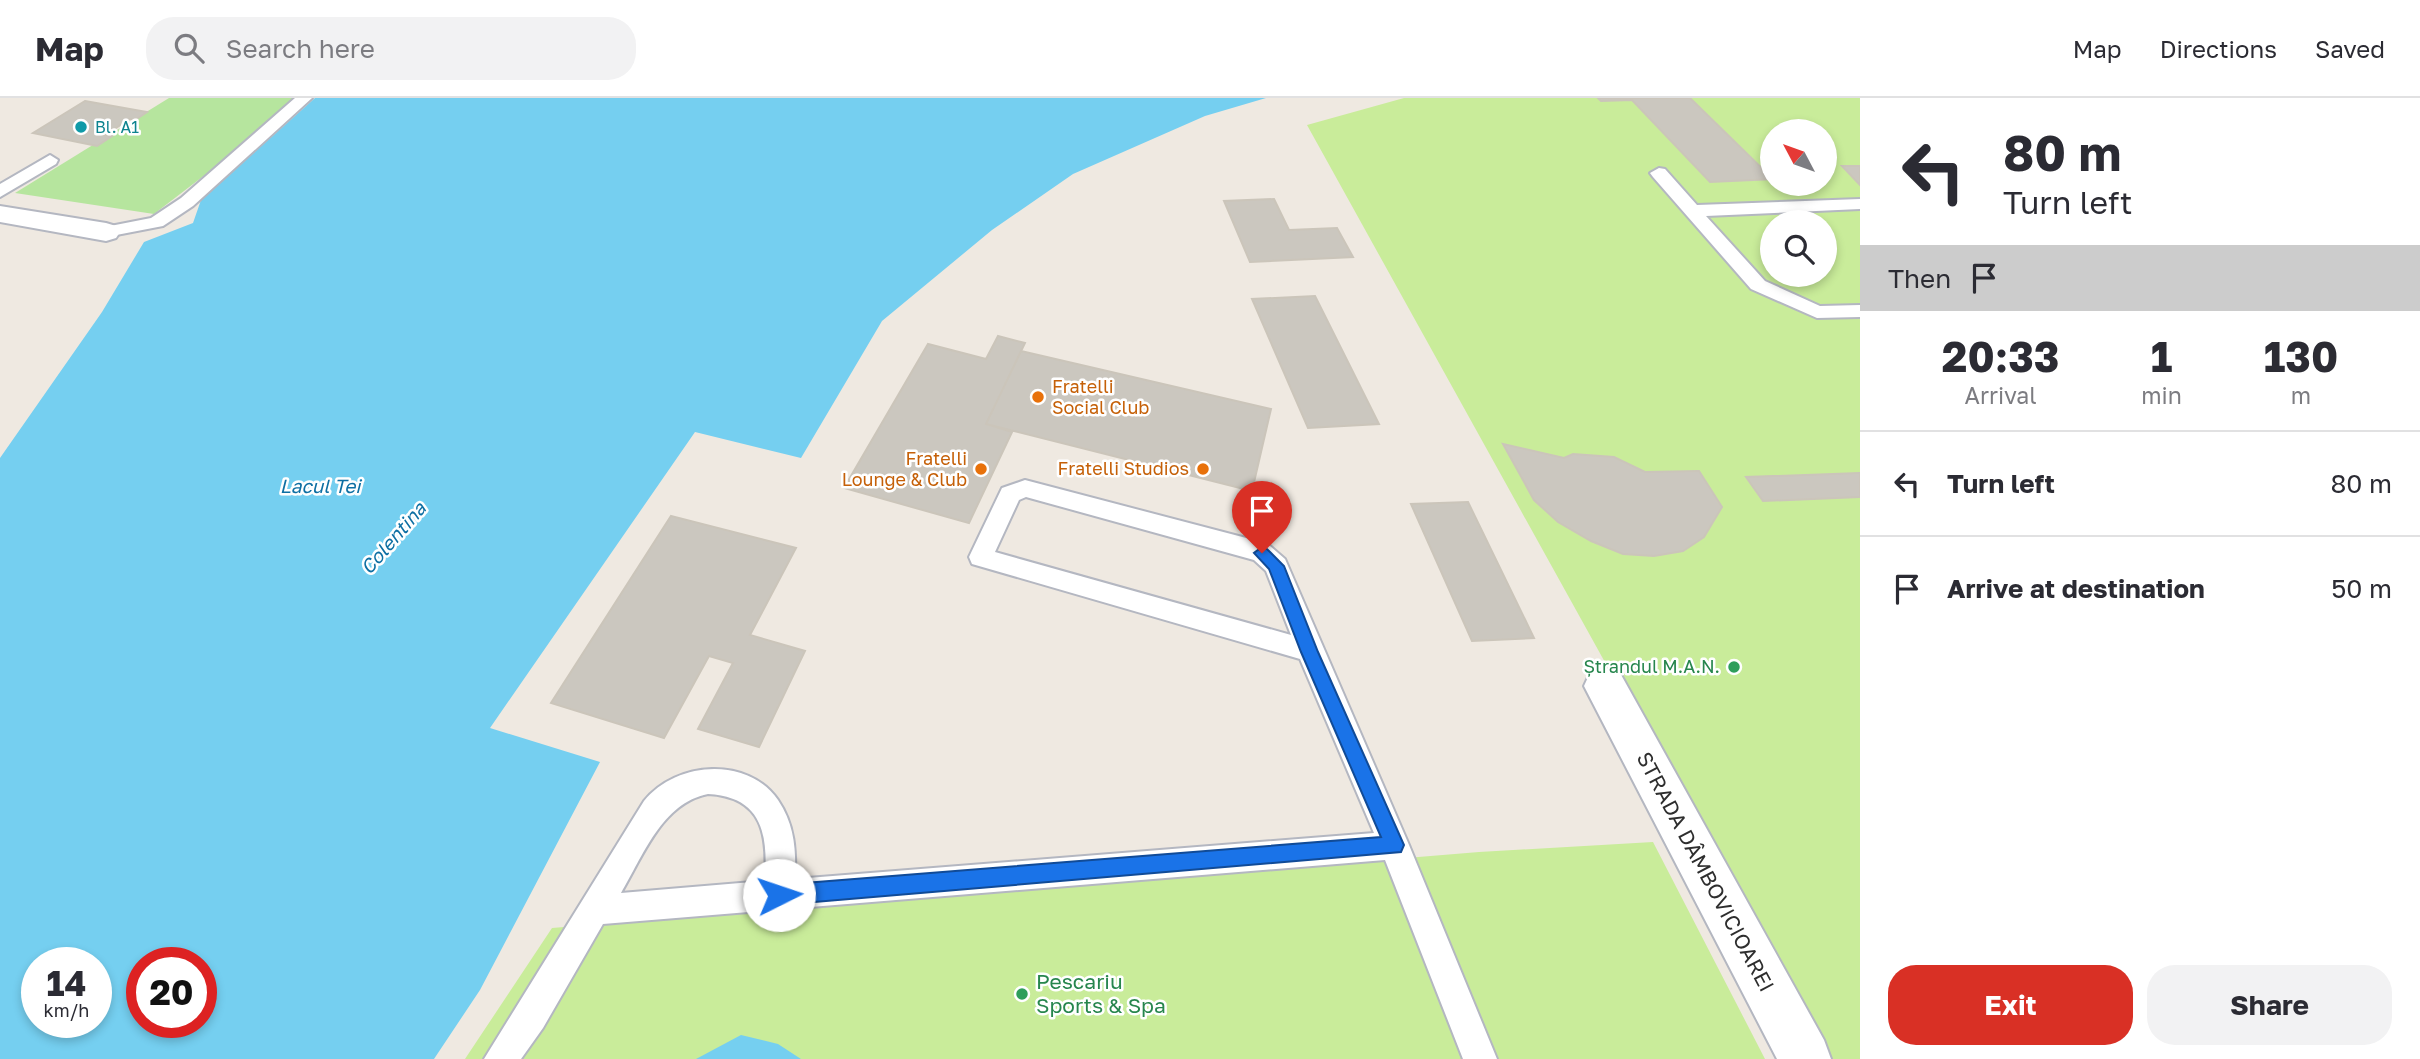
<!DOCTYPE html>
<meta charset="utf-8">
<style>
:root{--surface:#fff;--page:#f2f2f3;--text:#2b2b33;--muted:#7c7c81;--line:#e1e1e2;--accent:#d93025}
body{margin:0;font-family:"Golos Text",sans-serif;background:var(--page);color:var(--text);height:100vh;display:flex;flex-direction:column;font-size:26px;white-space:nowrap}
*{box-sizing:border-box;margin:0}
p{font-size:23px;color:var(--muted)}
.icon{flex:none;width:38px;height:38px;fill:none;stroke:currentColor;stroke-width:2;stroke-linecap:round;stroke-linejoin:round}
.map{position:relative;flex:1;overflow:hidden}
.panel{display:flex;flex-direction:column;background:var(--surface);width:560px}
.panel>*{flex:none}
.banner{background:#fff;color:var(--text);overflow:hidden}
.needle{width:46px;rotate:311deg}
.controls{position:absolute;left:1760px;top:21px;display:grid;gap:14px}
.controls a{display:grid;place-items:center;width:77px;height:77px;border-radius:50%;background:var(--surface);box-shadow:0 4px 10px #0003;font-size:35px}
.speed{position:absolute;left:21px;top:849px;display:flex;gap:14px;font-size:35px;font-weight:700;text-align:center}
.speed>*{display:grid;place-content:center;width:91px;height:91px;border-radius:50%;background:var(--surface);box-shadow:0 4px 10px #0003;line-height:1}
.speed small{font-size:18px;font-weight:400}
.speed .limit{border:10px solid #d22;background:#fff;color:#111}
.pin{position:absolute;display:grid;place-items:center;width:60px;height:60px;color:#fff;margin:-72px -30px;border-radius:50% 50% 50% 0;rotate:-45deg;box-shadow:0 0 7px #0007}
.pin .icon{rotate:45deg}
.me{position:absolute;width:77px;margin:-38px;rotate:86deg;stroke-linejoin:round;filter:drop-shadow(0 0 5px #0008)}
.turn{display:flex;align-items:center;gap:24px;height:147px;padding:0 28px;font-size:32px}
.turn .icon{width:91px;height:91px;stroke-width:2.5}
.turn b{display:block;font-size:49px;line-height:60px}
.then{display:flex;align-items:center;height:66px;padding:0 28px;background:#0003;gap:14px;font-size:26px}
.eta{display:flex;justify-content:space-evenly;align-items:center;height:119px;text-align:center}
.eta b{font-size:42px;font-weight:700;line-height:49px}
.button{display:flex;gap:14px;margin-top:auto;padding:14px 28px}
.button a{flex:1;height:80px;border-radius:28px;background:var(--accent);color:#fff;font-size:28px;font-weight:700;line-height:80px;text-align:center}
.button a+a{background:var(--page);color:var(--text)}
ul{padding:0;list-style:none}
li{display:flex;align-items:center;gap:21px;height:105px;padding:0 28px;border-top:2px solid var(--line)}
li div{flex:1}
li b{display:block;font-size:26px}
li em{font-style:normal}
header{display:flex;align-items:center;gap:42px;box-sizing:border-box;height:98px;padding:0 35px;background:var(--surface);border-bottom:2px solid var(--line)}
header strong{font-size:33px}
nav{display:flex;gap:38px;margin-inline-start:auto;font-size:24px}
.search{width:490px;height:63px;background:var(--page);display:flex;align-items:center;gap:18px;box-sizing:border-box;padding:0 24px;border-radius:28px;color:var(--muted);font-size:26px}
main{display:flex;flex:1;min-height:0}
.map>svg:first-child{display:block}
.green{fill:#b6e59e}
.pitch{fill:#c9ec9a;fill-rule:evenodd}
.water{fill:#75cff0;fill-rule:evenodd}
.building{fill:#cbc7bf;stroke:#cbc5ba;stroke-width:2}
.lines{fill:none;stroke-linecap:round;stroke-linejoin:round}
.lane-casing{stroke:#b4b7c1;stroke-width:4}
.street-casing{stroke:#b4b7c1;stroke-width:4}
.lane{fill:#fff;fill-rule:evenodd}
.street{fill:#fff;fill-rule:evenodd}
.route{fill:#1a73e8;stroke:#114b97;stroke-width:2}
.culture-dot{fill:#0f9aa8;stroke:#fff;stroke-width:2.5}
.food-dot{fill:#e8710a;stroke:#fff;stroke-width:2.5}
.leisure-dot{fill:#2e9e5b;stroke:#fff;stroke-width:2.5}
.labels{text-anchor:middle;stroke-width:5;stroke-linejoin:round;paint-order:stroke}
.far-culture-label{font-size:16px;fill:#0d838f;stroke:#fff;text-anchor:start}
.food-label{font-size:18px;fill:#c56008;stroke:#fff;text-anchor:end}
.leisure-label{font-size:18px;fill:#27864d;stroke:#fff;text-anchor:end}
.water-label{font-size:19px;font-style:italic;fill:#0d6fa3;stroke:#fff}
.near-street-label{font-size:21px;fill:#2e2e2e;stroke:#fff}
.near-leisure-label{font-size:21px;fill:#27864d;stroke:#fff;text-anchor:start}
</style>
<header>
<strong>Map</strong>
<div class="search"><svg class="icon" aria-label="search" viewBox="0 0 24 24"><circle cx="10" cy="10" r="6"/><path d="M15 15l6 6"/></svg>Search here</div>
<nav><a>Map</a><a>Directions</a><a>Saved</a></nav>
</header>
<main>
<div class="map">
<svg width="1860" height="961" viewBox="0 0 1860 961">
<rect width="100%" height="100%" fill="#efe9e1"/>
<!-- green -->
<path class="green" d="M 169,0 L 305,0 L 154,116 L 15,95 Z"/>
<!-- pitch -->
<path class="pitch" d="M 1404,0 L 1860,0 L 1860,961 L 1825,961 L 1307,27 ZM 1773,33 L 1825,33 L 1825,86 L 1773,86 ZM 1773,124 L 1825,124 L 1825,177 L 1773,177 Z
M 1653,744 L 1765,961 L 465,961 L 552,830 L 1479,754 Z"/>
<!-- water -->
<path class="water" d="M 315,0 L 1266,0 L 1205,18 L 1073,76 L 992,132 L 882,223 L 801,360 L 695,334 L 490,630 L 600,664 L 480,892 L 434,961 L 0,961 L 0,360 L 102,214 L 144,144 L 193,125 L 201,102 ZM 37,864 L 96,864 L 96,924 L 37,924 ZM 142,864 L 201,864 L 201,924 L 142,924 Z
M 741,937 L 778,946 L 801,961 L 696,961 Z"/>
<!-- building -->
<path class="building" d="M 1598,0 L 1690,0 L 1773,81 L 1710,84 L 1632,2 L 1601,3 Z
M 85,3 L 147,14 L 135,22 L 130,21 L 105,37 L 112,38 L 97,48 L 33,35 Z
M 1842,68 L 1860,68 L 1860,87 Z
M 1274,101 L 1289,132 L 1337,130 L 1353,159 L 1250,164 L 1224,103 Z
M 1315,198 L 1379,326 L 1308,330 L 1252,201 Z
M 998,238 L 1025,245 L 986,326 L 1012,334 L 969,425 L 844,390 L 928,246 L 986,261 Z
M 1021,253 L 1271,311 L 1252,393 L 986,326 Z
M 1503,346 L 1564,360 L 1573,356 L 1614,359 L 1645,374 L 1699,373 L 1722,409 L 1704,439 L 1683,453 L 1654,458 L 1623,456 L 1591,443 L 1558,424 L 1534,402 Z
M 1860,375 L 1860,399 L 1763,403 L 1746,379 Z
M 1468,404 L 1534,540 L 1472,543 L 1411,406 Z
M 671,418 L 796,450 L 750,537 L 805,553 L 759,649 L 698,631 L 733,565 L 709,558 L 664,640 L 551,605 Z"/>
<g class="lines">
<defs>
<path id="lane" d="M 295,0 L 312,0 L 193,108 L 163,128 L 106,139 L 100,138 L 97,134 L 100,130 L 151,120 L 181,100 Z
M 50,57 L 58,62 L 56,66 L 0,99 L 0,86 Z
M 1659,70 L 1665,71 L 1697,107 L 1860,101 L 1860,111 L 1706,118 L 1765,183 L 1820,208 L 1860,207 L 1860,219 L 1817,220 L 1751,191 L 1653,79 L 1650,75 Z
M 1025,382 L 1250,441 L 1270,448 L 1285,461 L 1409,747 L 1497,961 L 1463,961 L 1385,762 L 603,826 L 543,930 L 521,961 L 484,961 L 644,703 C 676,663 748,658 778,702 C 795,727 796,753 795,781 L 1374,735 L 1300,561 L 972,466 L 969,459 L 1002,390 ZM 1026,399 L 1254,462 L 1266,473 L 1291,537 L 995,454 L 1019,402 ZM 708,696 C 763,699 768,737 765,783 L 621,795 C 643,758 662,705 708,696 Z"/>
<path id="street" d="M 0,108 L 106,125 L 116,128 L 120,134 L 116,140 L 106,143 L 0,124 Z
M 1605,570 L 1620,575 L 1824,942 L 1831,961 L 1777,961 L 1584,588 L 1590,575 Z"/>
</defs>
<!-- lane casing -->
<use href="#lane" class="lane-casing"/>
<!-- street casing -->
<use href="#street" class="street-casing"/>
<!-- lane -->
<use href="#lane" class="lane"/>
<!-- street -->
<use href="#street" class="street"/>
</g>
<!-- route -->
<path class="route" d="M 1262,449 L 1267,451 L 1284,468 L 1318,554 L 1404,747 L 1401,754 L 779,807 L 772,804 L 769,797 L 772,790 L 779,787 L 1381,739 L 1301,554 L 1269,471 L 1254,455 Z"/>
<!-- markers -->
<circle class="culture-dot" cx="81" cy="29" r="7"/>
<g class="food-dot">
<circle cx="1038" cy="299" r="7"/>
<circle cx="981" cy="371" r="7"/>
<circle cx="1203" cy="371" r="7"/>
</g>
<g class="leisure-dot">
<circle cx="1734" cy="569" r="7"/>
<circle cx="1022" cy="896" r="7"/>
</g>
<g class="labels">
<!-- far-culture labels -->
<g class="far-culture-label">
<text x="95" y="35">Bl. A1</text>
</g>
<!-- food labels -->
<g class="food-label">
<text x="1052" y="295" text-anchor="start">Fratelli<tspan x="1052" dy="21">Social Club</tspan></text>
<text x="967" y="367">Fratelli<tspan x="967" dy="21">Lounge &amp; Club</tspan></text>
<text x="1189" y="377">Fratelli Studios</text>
</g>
<!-- leisure labels -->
<g class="leisure-label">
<text x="1720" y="575">Ștrandul M.A.N.</text>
</g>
<!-- water labels -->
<g class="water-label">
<text x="320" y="395">Lacul Tei</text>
<text transform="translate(393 440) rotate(-49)" y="7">Colentina</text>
</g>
<!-- near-street labels -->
<g class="near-street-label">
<text transform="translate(1705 774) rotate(62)" y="7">STRADA DÂMBOVICIOAREI</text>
</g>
<!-- near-leisure labels -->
<g class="near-leisure-label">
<text x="1036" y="891">Pescariu<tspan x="1036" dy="24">Sports &amp; Spa</tspan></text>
</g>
</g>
</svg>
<div class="controls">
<a><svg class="needle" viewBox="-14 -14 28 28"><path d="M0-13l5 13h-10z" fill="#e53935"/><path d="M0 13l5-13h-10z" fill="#7c7c81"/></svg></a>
<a><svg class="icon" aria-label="search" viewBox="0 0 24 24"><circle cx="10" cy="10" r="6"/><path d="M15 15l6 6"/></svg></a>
</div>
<div class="speed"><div>14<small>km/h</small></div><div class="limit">20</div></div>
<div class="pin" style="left:1262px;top:455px;background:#d93025"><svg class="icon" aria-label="arrive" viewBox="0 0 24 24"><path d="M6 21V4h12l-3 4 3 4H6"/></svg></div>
<svg class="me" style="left:779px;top:797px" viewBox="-20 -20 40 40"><circle r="19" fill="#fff"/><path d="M0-13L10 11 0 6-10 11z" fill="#1a73e8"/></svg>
</div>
<section class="panel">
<div class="banner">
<div class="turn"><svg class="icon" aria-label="left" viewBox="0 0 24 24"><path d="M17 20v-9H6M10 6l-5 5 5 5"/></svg><div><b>80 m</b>Turn left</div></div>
<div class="then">Then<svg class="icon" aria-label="arrive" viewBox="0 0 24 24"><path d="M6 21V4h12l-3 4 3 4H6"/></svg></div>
</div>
<div class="eta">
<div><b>20:33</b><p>Arrival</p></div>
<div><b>1</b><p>min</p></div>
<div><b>130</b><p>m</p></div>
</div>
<ul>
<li><svg class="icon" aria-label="left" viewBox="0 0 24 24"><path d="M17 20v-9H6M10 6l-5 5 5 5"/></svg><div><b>Turn left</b></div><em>80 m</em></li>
<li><svg class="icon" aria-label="arrive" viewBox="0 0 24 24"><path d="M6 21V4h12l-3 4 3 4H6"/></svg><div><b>Arrive at destination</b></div><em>50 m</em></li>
</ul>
<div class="button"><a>Exit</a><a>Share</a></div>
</section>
</main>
